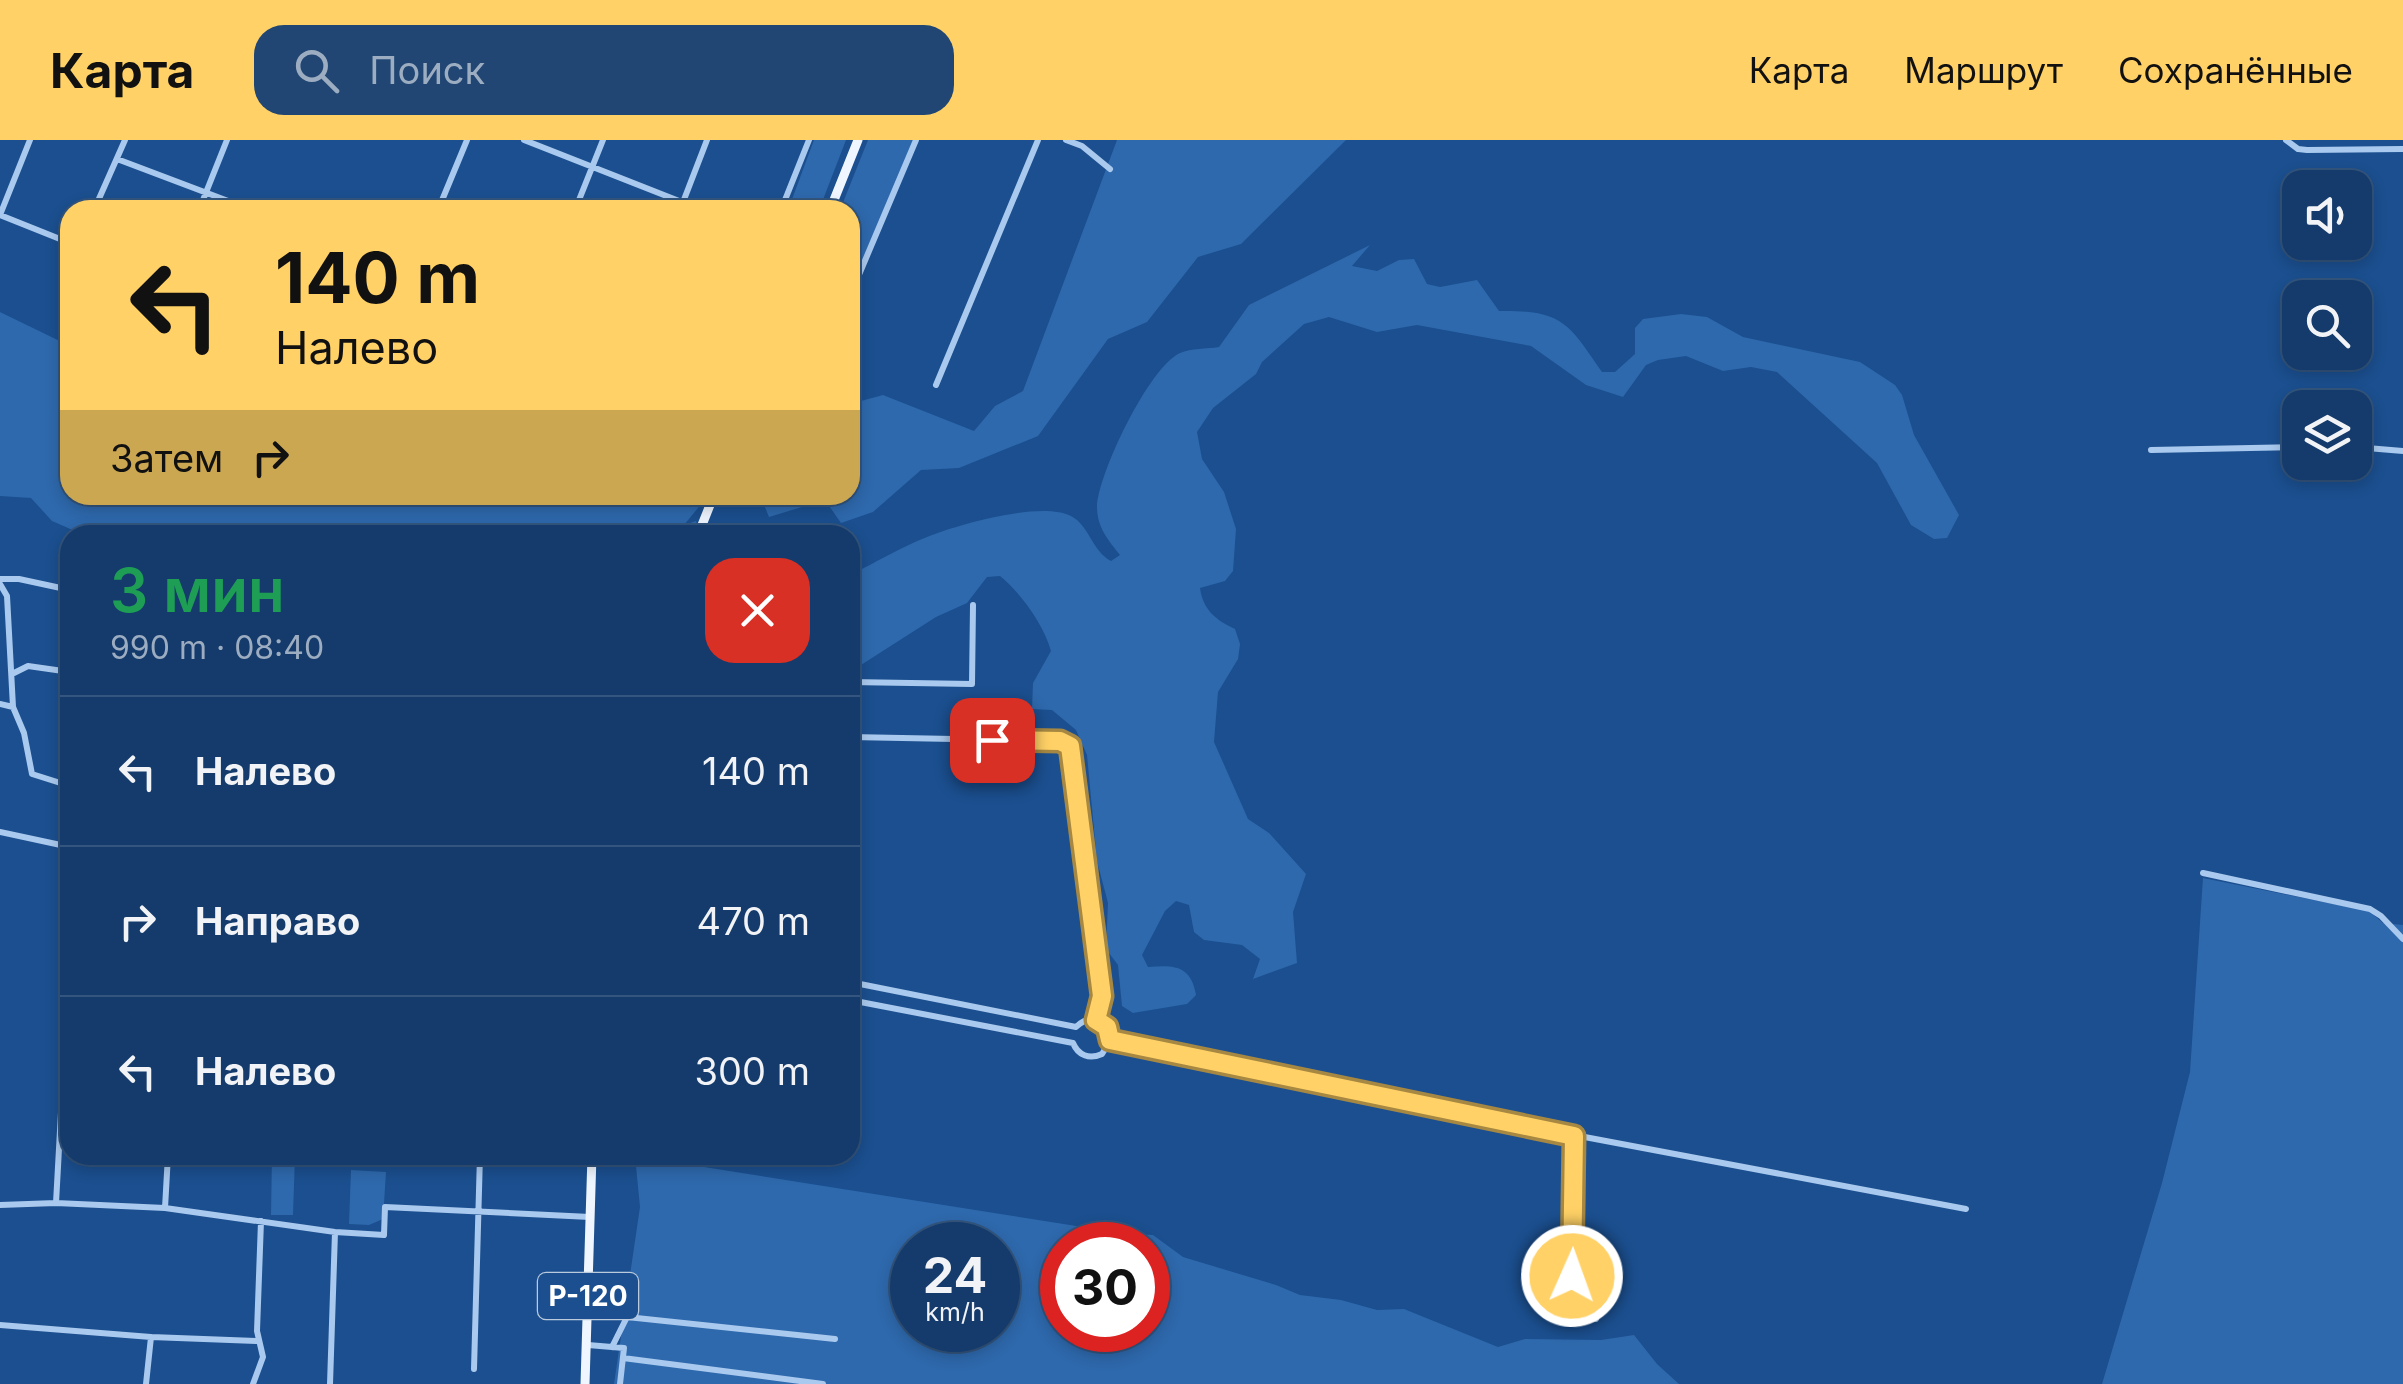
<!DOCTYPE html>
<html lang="ru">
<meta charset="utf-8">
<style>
:root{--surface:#143b6b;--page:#214673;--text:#f1f3f6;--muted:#9dadc1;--line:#33557e;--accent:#ffd166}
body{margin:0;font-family:Inter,sans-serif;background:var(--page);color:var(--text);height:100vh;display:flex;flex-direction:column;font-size:38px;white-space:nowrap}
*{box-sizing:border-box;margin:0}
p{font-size:32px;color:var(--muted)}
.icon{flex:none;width:55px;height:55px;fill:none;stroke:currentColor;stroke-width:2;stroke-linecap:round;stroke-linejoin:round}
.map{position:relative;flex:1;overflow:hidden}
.details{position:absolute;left:60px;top:385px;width:800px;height:640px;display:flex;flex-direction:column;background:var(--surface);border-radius:30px;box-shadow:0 5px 15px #0003,0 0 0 2px var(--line)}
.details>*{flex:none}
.hud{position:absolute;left:60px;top:60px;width:800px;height:305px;border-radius:30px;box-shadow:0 5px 15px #0003,0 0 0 2px var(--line);background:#ffd166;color:#111;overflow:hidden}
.fabs{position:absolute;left:2282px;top:30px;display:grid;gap:20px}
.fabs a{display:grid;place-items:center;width:90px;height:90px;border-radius:20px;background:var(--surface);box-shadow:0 5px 15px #0003,0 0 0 2px var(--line);font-size:50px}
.speed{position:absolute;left:890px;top:1082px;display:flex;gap:20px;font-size:50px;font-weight:700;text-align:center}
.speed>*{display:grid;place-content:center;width:130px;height:130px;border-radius:50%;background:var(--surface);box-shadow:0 5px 15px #0003,0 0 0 2px var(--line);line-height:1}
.speed small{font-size:25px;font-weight:400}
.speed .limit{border:15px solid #d22;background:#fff;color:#111}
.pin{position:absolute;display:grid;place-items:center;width:85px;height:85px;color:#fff;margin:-42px;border-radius:20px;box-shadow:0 5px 15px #0006}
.me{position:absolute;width:110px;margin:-55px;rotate:2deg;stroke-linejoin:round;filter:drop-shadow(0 0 8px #0008)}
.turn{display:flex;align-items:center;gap:35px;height:210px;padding:0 50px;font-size:45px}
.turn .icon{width:130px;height:130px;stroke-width:2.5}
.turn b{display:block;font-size:70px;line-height:85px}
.then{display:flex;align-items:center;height:95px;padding:0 50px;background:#0003;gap:20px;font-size:38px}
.round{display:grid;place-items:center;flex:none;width:105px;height:105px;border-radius:30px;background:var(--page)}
.head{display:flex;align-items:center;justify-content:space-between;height:170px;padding:0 50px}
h1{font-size:60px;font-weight:600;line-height:75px;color:#1e9e55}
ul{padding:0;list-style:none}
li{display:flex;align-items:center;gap:30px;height:150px;padding:0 50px;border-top:2px solid var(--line)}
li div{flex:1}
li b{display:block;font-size:38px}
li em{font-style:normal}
header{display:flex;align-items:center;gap:60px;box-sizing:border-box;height:140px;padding:0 50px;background:var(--accent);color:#111}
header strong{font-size:48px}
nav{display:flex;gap:55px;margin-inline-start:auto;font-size:35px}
.search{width:700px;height:90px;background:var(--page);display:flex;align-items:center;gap:25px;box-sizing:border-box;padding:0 35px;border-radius:30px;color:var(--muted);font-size:38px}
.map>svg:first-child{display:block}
.green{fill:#2e69ad;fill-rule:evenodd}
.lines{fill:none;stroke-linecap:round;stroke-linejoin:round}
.minor{stroke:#a9c9ee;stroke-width:6}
.primary{stroke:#f0f6ff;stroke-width:9}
.route-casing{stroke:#a68842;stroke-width:25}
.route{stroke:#ffd166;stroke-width:18}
.labels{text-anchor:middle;stroke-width:8;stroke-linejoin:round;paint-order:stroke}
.shield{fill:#1b4f8f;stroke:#bbcadd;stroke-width:2.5}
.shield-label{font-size:28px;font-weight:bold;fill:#fff}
</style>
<header>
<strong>Карта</strong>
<div class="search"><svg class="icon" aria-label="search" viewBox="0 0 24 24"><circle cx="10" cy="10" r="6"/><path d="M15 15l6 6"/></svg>Поиск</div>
<nav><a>Карта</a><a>Маршрут</a><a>Сохранённые</a></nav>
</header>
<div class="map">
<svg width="2403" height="1244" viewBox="0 0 2403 1244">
<rect width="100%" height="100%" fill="#1b4f8f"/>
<!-- green -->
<path class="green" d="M 814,0 L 846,0 L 819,70 L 788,70 Z
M 868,0 L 914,0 L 850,149 L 850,70 L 840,70 Z
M 1117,0 L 1346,0 L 1241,104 L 1198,117 L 1147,182 L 1108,199 L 1038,296 L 959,328 L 921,330 L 873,372 L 841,383 L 825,360 L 769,377 L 760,355 L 850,355 L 850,264 L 883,255 L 974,291 L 995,266 L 1023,251 Z
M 1370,105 L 1352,126 L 1377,131 L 1399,120 L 1414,119 L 1427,144 L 1440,147 L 1477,140 L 1499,171 C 1563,170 1568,183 1602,232 L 1615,232 L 1635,214 L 1635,188 L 1643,179 L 1681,174 L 1707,177 L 1743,197 L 1860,222 L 1895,245 L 1902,255 L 1914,295 L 1959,375 L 1947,398 L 1934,399 L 1911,385 L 1877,323 L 1777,232 L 1751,227 L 1723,231 L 1686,216 L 1658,220 L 1646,225 L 1623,257 L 1586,245 L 1531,206 L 1417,185 L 1377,192 L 1329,177 L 1304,184 L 1262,222 L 1256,234 L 1213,268 L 1197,292 L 1202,319 L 1224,352 L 1236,389 L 1233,431 L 1225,441 L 1200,448 C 1203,470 1216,480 1235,489 L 1240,504 L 1238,519 L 1218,552 L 1214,602 L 1248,679 L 1269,693 L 1306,734 L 1293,772 L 1297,823 L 1253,839 L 1260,819 L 1242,805 L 1204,800 L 1194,792 L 1189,765 L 1176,761 L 1165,771 L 1142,815 L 1148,827 C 1174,825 1191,825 1196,855 L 1187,864 L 1133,873 L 1122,866 L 1118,825 L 1106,809 L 1108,763 L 1097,721 L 1087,615 L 1076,590 L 1052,570 L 1032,569 L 1033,543 L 1051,511 C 1044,485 1020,452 1000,436 L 987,437 L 967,463 L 936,477 L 850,532 L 850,435 C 875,423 901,407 927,397 C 959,384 1041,361 1071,376 C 1089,385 1092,411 1111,421 L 1120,415 C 1108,400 1097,387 1097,367 C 1098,334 1149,227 1180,213 C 1191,208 1207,209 1219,207 L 1249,165 Z
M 0,172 L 70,206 L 70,355 L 704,355 L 702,363 L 684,385 L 696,381 L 697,384 L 693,395 L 84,395 L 52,381 L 31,358 L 0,356 Z
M 2203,738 L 2369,771 L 2383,783 L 2403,785 L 2403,1244 L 2102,1244 L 2162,1043 L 2190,932 Z
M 272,1015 L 295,1015 L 293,1075 L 271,1075 Z
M 635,1016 L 1127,1094 L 1153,1095 L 1183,1117 L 1276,1145 L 1300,1155 L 1341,1160 L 1377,1170 L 1404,1169 L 1498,1207 L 1525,1199 L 1601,1200 L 1634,1195 L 1657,1224 L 1679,1244 L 614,1244 L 640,1067 ZM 912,1105 L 998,1105 L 998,1190 L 912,1190 ZM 1062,1105 L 1148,1105 L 1148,1190 L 1062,1190 Z
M 351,1030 L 386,1032 L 383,1079 L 369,1085 L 349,1084 Z"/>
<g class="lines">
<!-- minor -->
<path class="minor" d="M 524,0 L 702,70
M 1066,0 L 1082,6 L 1110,29
M 2286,0 L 2298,9 L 2307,10 L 2403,9
M 117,19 L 252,70
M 94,70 L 125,0
M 199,70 L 227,0
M 438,70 L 467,0
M 575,70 L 603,0
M 680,70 L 707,0
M 781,70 L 809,0
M 0,75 L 30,0
M 0,75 L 70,103
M 850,156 L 916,0
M 936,245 L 1038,0
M 2355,307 L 2403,311
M 2151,310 L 2300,307
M 0,439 L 19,439 L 70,450
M 0,444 L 7,456 L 13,567 L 24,593 L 32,634 L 70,646
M 14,533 L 28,526 L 70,532
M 850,542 L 972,544 L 973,465
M 0,564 L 13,567
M 850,597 L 1061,601 L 1071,606 L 1102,856 L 1096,880
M 0,692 L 70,707
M 2203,733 L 2370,769 L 2381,776 L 2403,799
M 850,842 L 1076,887 C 1086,877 1097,877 1107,887 L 1110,901 L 1102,914 C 1089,920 1078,915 1073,903 L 850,860
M 1110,901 L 1574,995 L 1966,1069
M 1574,995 L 1571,1170 L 1596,1179
M 56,1063 L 70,809
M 0,1065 L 56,1063 L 165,1068 L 335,1092 L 384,1095 L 385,1067 L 590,1077
M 165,1068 L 168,1015
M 0,1185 L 151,1197 L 257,1201
M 588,1205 L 624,1208 L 620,1244
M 612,1207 L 627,1177 L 835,1199
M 623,1218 L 823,1244
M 474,1229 L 480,1015
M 146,1244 L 151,1197
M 253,1244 L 263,1217 L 257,1191 L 261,1081
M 330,1244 L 335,1092"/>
<!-- primary -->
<path class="primary" d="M 830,70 L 858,0
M 698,395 L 714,355
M 585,1244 L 592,1015"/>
</g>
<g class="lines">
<defs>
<path id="route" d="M 992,600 L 1060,601 L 1070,606 L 1102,856 L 1096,880 L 1107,887 L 1110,900 L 1574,996 L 1572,1136"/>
</defs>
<!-- route casing -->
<use href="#route" class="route-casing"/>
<!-- route -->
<use href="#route" class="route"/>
</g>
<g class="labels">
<!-- shield labels -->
<rect class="shield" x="538" y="1133" width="100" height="46" rx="8"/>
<g class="shield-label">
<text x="588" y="1166">Р-120</text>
</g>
</g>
</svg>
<div class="fabs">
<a><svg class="icon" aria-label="sound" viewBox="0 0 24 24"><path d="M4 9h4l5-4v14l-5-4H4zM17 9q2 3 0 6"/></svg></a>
<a><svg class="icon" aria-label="search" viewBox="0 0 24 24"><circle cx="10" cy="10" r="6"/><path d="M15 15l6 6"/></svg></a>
<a><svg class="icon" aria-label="layers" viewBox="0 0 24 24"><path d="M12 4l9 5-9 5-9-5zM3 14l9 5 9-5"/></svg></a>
</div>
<div class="speed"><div>24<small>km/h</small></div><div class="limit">30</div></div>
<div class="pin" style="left:992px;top:600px;background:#d93025"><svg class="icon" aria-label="arrive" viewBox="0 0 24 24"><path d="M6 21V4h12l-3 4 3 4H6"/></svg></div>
<svg class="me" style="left:1572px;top:1136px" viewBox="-20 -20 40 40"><circle r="17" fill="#ffd166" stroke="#fff" stroke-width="3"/><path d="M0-11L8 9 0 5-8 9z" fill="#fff"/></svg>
<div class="hud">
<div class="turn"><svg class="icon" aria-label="left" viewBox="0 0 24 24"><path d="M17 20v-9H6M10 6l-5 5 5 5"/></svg><div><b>140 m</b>Налево</div></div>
<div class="then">Затем<svg class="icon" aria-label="right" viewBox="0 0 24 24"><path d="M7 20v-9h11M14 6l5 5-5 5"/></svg></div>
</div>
<section class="details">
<div class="head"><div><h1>3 мин</h1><p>990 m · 08:40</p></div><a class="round" style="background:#d93025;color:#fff"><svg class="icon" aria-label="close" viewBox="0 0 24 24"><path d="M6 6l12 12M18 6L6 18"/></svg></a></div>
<ul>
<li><svg class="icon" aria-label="left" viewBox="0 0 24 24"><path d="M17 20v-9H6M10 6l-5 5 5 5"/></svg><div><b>Налево</b></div><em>140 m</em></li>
<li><svg class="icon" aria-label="right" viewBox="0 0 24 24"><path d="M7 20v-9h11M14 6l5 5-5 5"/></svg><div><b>Направо</b></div><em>470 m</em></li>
<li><svg class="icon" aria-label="left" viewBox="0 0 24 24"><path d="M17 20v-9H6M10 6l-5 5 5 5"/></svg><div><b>Налево</b></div><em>300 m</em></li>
</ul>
</section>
</div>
